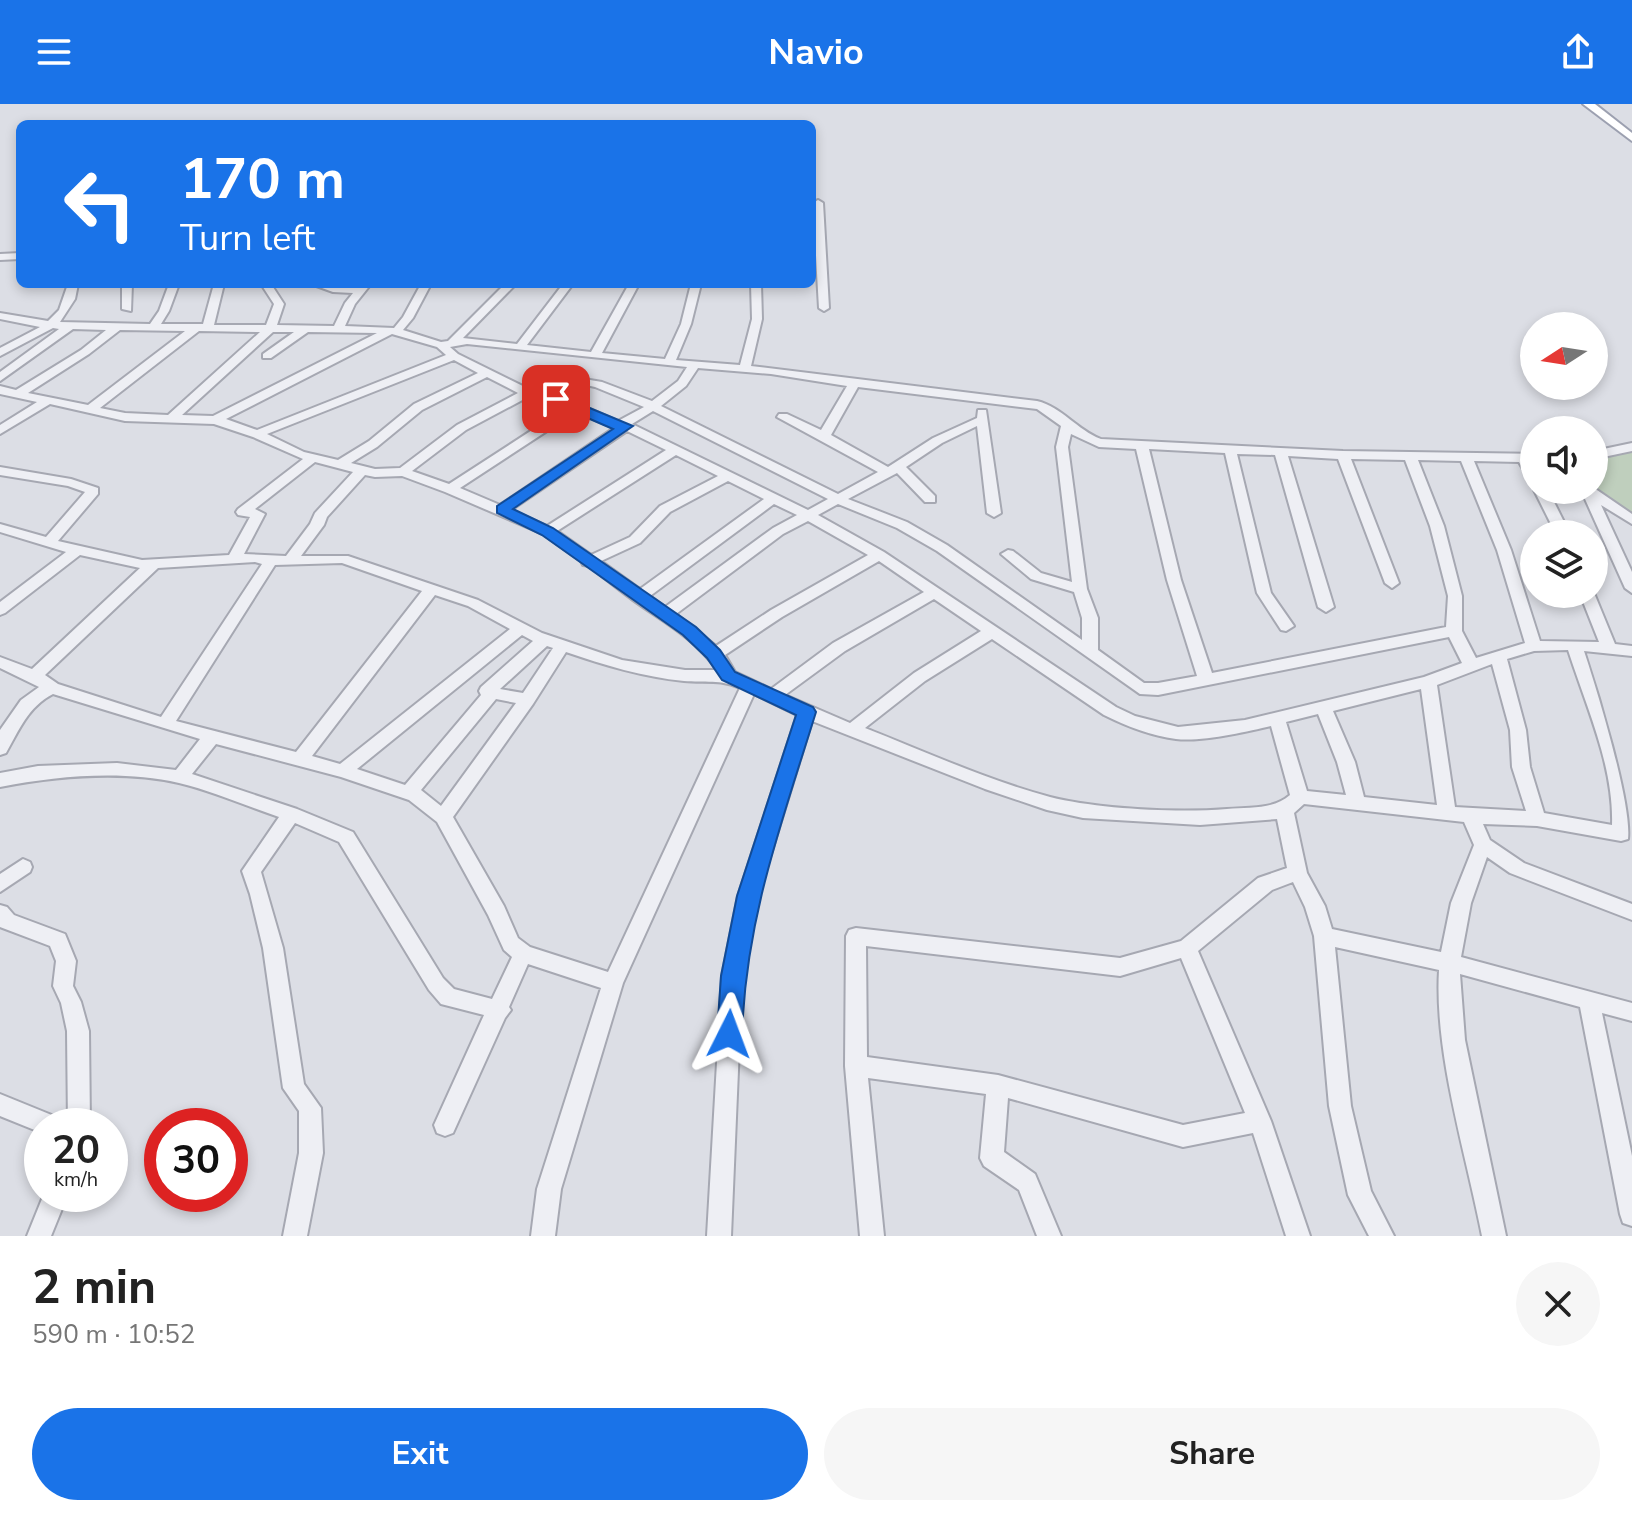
<!DOCTYPE html>
<meta charset="utf-8">
<style>
:root{--surface:#fff;--page:#f6f6f6;--text:#222;--muted:#767676;--accent:#1a73e8}
body{margin:0;font-family:"Nunito Sans",sans-serif;background:var(--page);color:var(--text);height:100vh;display:flex;flex-direction:column;font-size:30px;white-space:nowrap}
*{box-sizing:border-box;margin:0}
p{font-size:26px;color:var(--muted)}
.icon{flex:none;width:44px;height:44px;fill:none;stroke:currentColor;stroke-width:2;stroke-linecap:round;stroke-linejoin:round}
.map{position:relative;height:1132px;overflow:hidden}
.drawer{display:flex;flex-direction:column;background:var(--surface);flex:1}
.drawer>*{flex:none}
.top-card{position:absolute;left:16px;top:16px;width:800px;height:168px;border-radius:12px;box-shadow:0 4px 12px #0003;background:#1a73e8;color:#fff;overflow:hidden}
.needle{width:52px;rotate:258deg}
.controls{position:absolute;left:1520px;top:208px;display:grid;gap:16px}
.controls a{display:grid;place-items:center;width:88px;height:88px;border-radius:50%;background:var(--surface);box-shadow:0 4px 12px #0003;font-size:40px}
.speed{position:absolute;left:24px;top:1004px;display:flex;gap:16px;font-size:40px;font-weight:700;text-align:center}
.speed>*{display:grid;place-content:center;width:104px;height:104px;border-radius:50%;background:var(--surface);box-shadow:0 4px 12px #0003;line-height:1}
.speed small{font-size:20px;font-weight:400}
.speed .limit{border:12px solid #d22;background:#fff;color:#111}
.pin{position:absolute;display:grid;place-items:center;width:68px;height:68px;color:#fff;margin:-34px;border-radius:16px;box-shadow:0 4px 12px #0006}
.me{position:absolute;width:88px;margin:-44px;rotate:3deg;stroke-linejoin:round;filter:drop-shadow(0 0 6px #0008)}
.turn{display:flex;align-items:center;gap:28px;height:168px;padding:0 32px;font-size:36px}
.turn .icon{width:104px;height:104px;stroke-width:2.5}
.turn b{display:block;font-size:56px;line-height:68px}
.round{display:grid;place-items:center;flex:none;width:84px;height:84px;border-radius:42px;background:var(--page)}
.head{display:flex;align-items:center;justify-content:space-between;height:136px;padding:0 32px}
h1{font-size:48px;font-weight:700;line-height:60px}
.action{display:flex;gap:16px;margin-top:auto;padding:16px 32px}
.action a{flex:1;height:92px;border-radius:48px;background:var(--accent);color:#fff;font-size:32px;font-weight:700;line-height:92px;text-align:center}
.action a+a{background:var(--page);color:var(--text)}
header{display:flex;justify-content:space-between;align-items:center;height:104px;padding:0 32px;background:var(--accent);color:#fff;font-size:36px;font-weight:700}
.map>svg:first-child{display:block}
.green{fill:#bfcfbd}
.lines{fill:none;stroke-linecap:round;stroke-linejoin:round}
.minor-casing{stroke:#a6a8b2;stroke-width:4}
.major-casing{stroke:#9ca0b0;stroke-width:4}
.minor{fill:#eeeff4;fill-rule:evenodd}
.major{fill:#fff;fill-rule:evenodd}
.route{fill:#1a73e8;stroke:#114b97;stroke-width:2}
</style>
<header><svg class="icon" aria-label="menu" viewBox="0 0 24 24"><path d="M4 6h16M4 12h16M4 18h16"/></svg>Navio<svg class="icon" aria-label="share" viewBox="0 0 24 24"><path d="M12 15V3M7 8l5-5 5 5M5 13v7h14v-7"/></svg></header>
<div class="map">
<svg width="1632" height="1132" viewBox="0 0 1632 1132">
<rect width="100%" height="100%" fill="#dcdee5"/>
<!-- green -->
<path class="green" d="M 1632,343 L 1632,416 L 1594,386 L 1594,351 Z"/>
<g class="lines">
<defs>
<path id="minor" d="M 818,96 L 823,99 L 829,204 L 824,207 L 819,204 L 813,99 Z
M 20,149 L 20,155 L 0,156 L 0,150 Z
M 68,180 L 78,180 L 75,195 L 60,218 L 150,220 L 159,207 L 169,180 L 179,180 L 169,207 L 161,220 L 203,220 L 214,180 L 224,180 L 214,221 L 266,221 L 274,200 L 261,180 L 271,180 L 284,200 L 277,221 L 334,222 L 345,199 L 353,189 L 333,188 L 311,180 L 358,183 L 361,180 L 371,180 L 355,200 L 345,222 L 394,224 L 403,213 L 421,180 L 431,180 L 413,214 L 403,226 L 441,238 L 448,237 L 505,180 L 516,180 L 463,234 L 517,240 L 563,180 L 573,180 L 527,241 L 591,248 L 629,180 L 639,180 L 602,249 L 665,255 L 681,220 L 691,180 L 701,180 L 691,220 L 676,256 L 740,261 L 752,215 L 751,180 L 761,180 L 762,215 L 751,262 L 1037,297 C 1062,303 1077,326 1101,335 L 1343,347 L 1534,350 L 1534,358 L 1532,358 L 1534,377 L 1529,376 L 1519,358 L 1474,357 L 1511,446 L 1540,537 L 1599,538 L 1580,490 L 1594,489 L 1615,540 L 1632,542 L 1632,552 L 1584,547 C 1597,586 1632,700 1628,735 L 1621,737 L 1537,722 L 1483,720 L 1490,736 L 1524,759 L 1632,800 L 1632,816 L 1510,769 L 1487,753 L 1471,799 L 1461,853 L 1632,899 L 1632,917 L 1602,909 L 1632,1052 L 1632,1122 L 1623,1119 L 1620,1110 L 1580,903 L 1460,870 L 1465,936 L 1506,1132 L 1482,1132 C 1466,1049 1434,950 1439,866 L 1335,843 L 1351,1002 L 1371,1087 L 1394,1132 L 1369,1132 L 1348,1091 L 1329,1002 L 1314,832 L 1305,803 L 1293,778 L 1272,786 L 1198,847 L 1271,1017 L 1310,1132 L 1286,1132 L 1253,1029 L 1183,1043 L 1008,994 L 1004,1048 L 1035,1070 L 1061,1132 L 1037,1132 L 1019,1086 L 984,1062 L 980,1054 L 986,990 L 868,974 L 884,1132 L 860,1132 L 845,962 L 846,832 L 849,826 L 856,824 L 1120,854 L 1181,837 L 1258,774 L 1287,764 L 1277,715 L 1200,721 L 1083,714 L 1047,706 L 985,685 L 812,617 L 758,792 L 742,872 L 731,1132 L 707,1132 L 722,872 L 738,792 L 797,611 L 754,590 L 623,879 L 561,1085 L 555,1132 L 531,1132 L 537,1085 L 601,884 L 528,860 L 509,903 L 511,906 L 505,914 L 453,1029 L 445,1032 L 437,1029 L 434,1021 L 484,911 L 441,900 L 429,886 L 339,738 L 295,719 L 261,768 L 283,844 L 304,980 L 321,1004 L 323,1049 L 307,1132 L 283,1132 L 299,1049 L 299,1007 L 283,984 L 263,844 L 250,790 L 242,767 L 279,713 C 246,702 213,687 179,679 C 121,666 58,672 0,683 L 0,669 L 38,662 L 117,659 L 176,666 L 200,635 L 53,590 C 28,603 19,626 6,649 L 0,651 L 0,626 L 21,596 L 39,583 L 0,564 L 0,553 L 32,565 L 140,464 L 80,451 L 5,509 L 0,511 L 0,498 L 66,448 L 0,428 L 0,420 L 46,433 L 85,388 L 68,382 L 0,371 L 0,363 L 71,375 L 98,384 L 98,390 L 58,437 L 142,456 L 229,451 L 250,413 L 238,411 L 236,408 L 238,405 L 303,355 L 253,333 L 214,320 L 125,317 L 50,300 L 0,330 L 0,321 L 37,298 L 0,290 L 0,282 L 16,286 L 81,246 L 106,226 L 73,225 L 0,277 L 0,268 L 59,225 L 53,224 L 0,252 L 0,244 L 40,223 L 0,215 L 0,209 L 48,217 L 59,206 ZM 120,226 L 185,227 L 88,301 L 28,289 L 89,250 ZM 199,227 L 260,228 L 168,311 L 125,309 L 100,304 ZM 273,228 L 294,228 L 263,250 L 263,254 L 271,254 L 308,228 L 377,229 L 213,312 L 182,311 ZM 392,230 L 437,243 L 446,251 L 257,326 L 226,315 ZM 467,240 L 687,263 L 678,277 L 652,297 L 602,278 L 554,270 L 554,274 L 595,283 L 644,303 L 618,317 L 560,292 L 531,286 L 458,250 L 450,243 ZM 454,256 L 478,269 L 414,300 L 369,337 L 338,356 L 304,348 L 267,330 ZM 698,264 L 771,270 L 847,282 L 821,326 L 787,310 L 779,310 L 777,313 L 878,368 L 838,390 L 661,302 L 686,282 ZM 487,273 L 518,289 L 457,321 L 400,364 L 375,365 L 351,359 L 377,343 L 422,306 ZM 858,283 L 1037,305 L 1061,322 L 1056,343 L 1072,478 L 1041,469 L 1013,447 L 1008,446 L 1001,450 L 1031,475 L 1074,488 L 1082,514 L 1082,536 L 947,441 L 907,418 L 848,395 L 897,369 L 925,398 L 935,398 L 935,392 L 906,363 L 942,339 L 977,322 L 987,409 L 994,413 L 1001,409 L 986,306 L 978,306 L 977,314 L 933,334 L 888,363 L 831,331 ZM 528,293 L 566,304 L 449,380 L 412,367 L 466,326 ZM 653,307 L 828,395 L 808,406 L 632,320 ZM 576,308 L 614,324 L 500,401 L 460,384 ZM 627,327 L 666,346 L 547,422 L 511,406 ZM 1071,330 L 1099,343 L 1136,345 L 1167,476 L 1197,572 L 1158,579 L 1144,579 L 1098,546 L 1098,514 L 1087,485 L 1068,343 ZM 1149,345 L 1225,349 L 1257,489 L 1281,526 L 1286,527 L 1294,522 L 1271,489 L 1237,350 L 1275,351 L 1318,503 L 1326,508 L 1334,503 L 1288,352 L 1338,355 L 1385,479 L 1392,484 L 1399,479 L 1351,355 L 1405,356 L 1430,422 L 1448,492 L 1446,523 L 1212,569 L 1181,476 ZM 676,351 L 718,372 L 660,402 L 630,433 L 591,451 L 557,427 ZM 1418,356 L 1461,357 L 1497,446 L 1525,539 L 1476,554 L 1462,527 L 1462,492 L 1444,422 ZM 315,358 L 353,368 L 315,409 L 310,420 L 286,452 L 244,450 L 265,410 L 255,405 ZM 365,371 L 375,373 L 402,372 L 445,388 L 543,430 L 581,457 L 583,461 L 589,462 C 603,473 619,486 633,496 C 662,517 695,534 717,566 L 685,566 L 622,556 L 542,529 L 478,496 L 348,452 L 301,452 L 324,421 L 327,413 ZM 728,377 L 764,395 L 640,485 L 601,457 L 640,439 L 670,408 ZM 774,400 L 797,411 L 773,424 L 665,503 L 650,492 ZM 838,400 L 897,424 L 937,447 L 1140,590 L 1158,591 L 1449,533 L 1462,559 L 1424,573 L 1245,616 L 1178,623 L 1135,612 L 1116,603 L 884,448 L 818,411 ZM 808,417 L 868,451 L 771,506 L 716,542 L 676,510 L 783,430 ZM 879,457 L 924,488 L 833,539 L 771,585 L 735,568 L 725,551 L 782,513 ZM 255,458 L 262,460 L 161,613 L 58,580 L 45,571 L 158,464 ZM 342,459 L 422,487 L 296,648 L 176,617 L 275,461 ZM 435,491 L 468,502 L 510,525 L 340,660 L 312,652 ZM 934,495 L 981,527 L 914,569 L 850,619 L 785,591 L 845,547 ZM 522,531 L 533,537 L 481,583 L 479,587 L 481,591 L 405,681 L 357,665 ZM 992,535 L 1104,611 C 1126,622 1152,632 1176,635 C 1201,638 1246,628 1271,622 L 1290,691 C 1273,706 1249,703 1227,705 C 1176,709 1098,705 1050,693 C 987,676 926,648 865,624 L 925,577 ZM 547,542 L 553,544 L 523,589 L 500,585 ZM 1568,546 C 1586,602 1614,662 1612,721 L 1544,709 L 1530,663 L 1526,626 L 1507,555 L 1534,547 ZM 566,548 C 604,561 643,573 684,577 C 704,579 721,575 740,584 L 608,868 L 530,843 L 518,834 L 504,802 L 453,713 L 533,600 ZM 1492,560 L 1510,626 L 1512,663 L 1526,707 L 1455,703 L 1437,581 ZM 1421,585 L 1437,701 L 1364,693 L 1355,658 L 1333,607 ZM 496,595 L 516,599 L 441,702 L 421,686 ZM 1318,610 L 1337,658 L 1346,691 L 1307,687 L 1286,618 ZM 216,640 L 341,673 L 409,696 L 437,718 L 488,811 L 504,846 L 512,853 L 492,895 L 454,885 L 443,874 L 353,728 L 297,705 L 192,670 ZM 1304,700 L 1464,718 L 1474,741 L 1451,799 L 1441,848 L 1332,825 L 1325,802 L 1307,769 L 1294,709 ZM 866,842 L 1120,872 L 1181,854 L 1245,1009 L 1183,1021 L 998,971 L 867,953 Z
M 122,180 L 132,180 L 131,207 L 122,205 Z
M 1632,339 L 1632,347 L 1594,355 L 1594,347 Z
M 1594,384 L 1632,410 L 1632,420 L 1601,401 L 1632,468 L 1632,489 L 1625,484 L 1581,386 L 1594,386 Z
M 1534,386 L 1548,386 L 1570,430 L 1556,430 Z
M 23,755 L 30,758 L 32,763 L 30,768 L 0,788 L 0,770 Z
M 0,801 L 7,803 L 14,811 L 65,830 L 76,857 L 73,882 L 81,898 L 89,927 L 90,1022 L 68,1022 L 67,927 L 61,899 L 53,882 L 56,857 L 50,842 L 0,823 Z
M 0,990 L 59,1014 L 62,1022 L 42,1022 L 42,1029 L 0,1012 Z
M 44,1090 L 68,1090 L 51,1132 L 27,1132 Z"/>
<path id="major" d="M 1583,0 L 1595,0 L 1632,29 L 1632,37 Z"/>
</defs>
<!-- minor casing -->
<use href="#minor" class="minor-casing"/>
<!-- major casing -->
<use href="#major" class="major-casing"/>
<!-- minor -->
<use href="#minor" class="minor"/>
<!-- major -->
<use href="#major" class="major"/>
</g>
<!-- route -->
<path class="route" d="M 551,292 L 561,292 L 633,322 L 513,405 L 553,424 L 696,523 L 720,546 L 735,568 L 813,603 L 816,608 C 782,718 746,813 742,930 L 738,938 L 729,941 L 721,938 L 717,930 L 721,872 L 737,792 L 796,611 L 722,576 L 707,554 L 683,531 L 542,431 L 497,409 L 497,402 L 613,325 L 551,298 Z"/>
</svg>
<div class="controls">
<a><svg class="needle" viewBox="-14 -14 28 28"><path d="M0-13l5 13h-10z" fill="#e53935"/><path d="M0 13l5-13h-10z" fill="#767676"/></svg></a>
<a><svg class="icon" aria-label="sound" viewBox="0 0 24 24"><path d="M4 9h4l5-4v14l-5-4H4zM17 9q2 3 0 6"/></svg></a>
<a><svg class="icon" aria-label="layers" viewBox="0 0 24 24"><path d="M12 4l9 5-9 5-9-5zM3 14l9 5 9-5"/></svg></a>
</div>
<div class="speed"><div>20<small>km/h</small></div><div class="limit">30</div></div>
<div class="pin" style="left:556px;top:295px;background:#d93025"><svg class="icon" aria-label="arrive" viewBox="0 0 24 24"><path d="M6 21V4h12l-3 4 3 4H6"/></svg></div>
<svg class="me" style="left:729px;top:930px" viewBox="-20 -20 40 40"><path d="M0-17L14 15 0 8-14 15z" fill="#1a73e8" stroke="#fff" stroke-width="4"/></svg>
<div class="top-card">
<div class="turn"><svg class="icon" aria-label="left" viewBox="0 0 24 24"><path d="M17 20v-9H6M10 6l-5 5 5 5"/></svg><div><b>170 m</b>Turn left</div></div>
</div>
</div>
<section class="drawer">
<div class="head"><div><h1>2 min</h1><p>590 m · 10:52</p></div><a class="round"><svg class="icon" aria-label="close" viewBox="0 0 24 24"><path d="M6 6l12 12M18 6L6 18"/></svg></a></div>
<div class="action"><a>Exit</a><a>Share</a></div>
</section>
